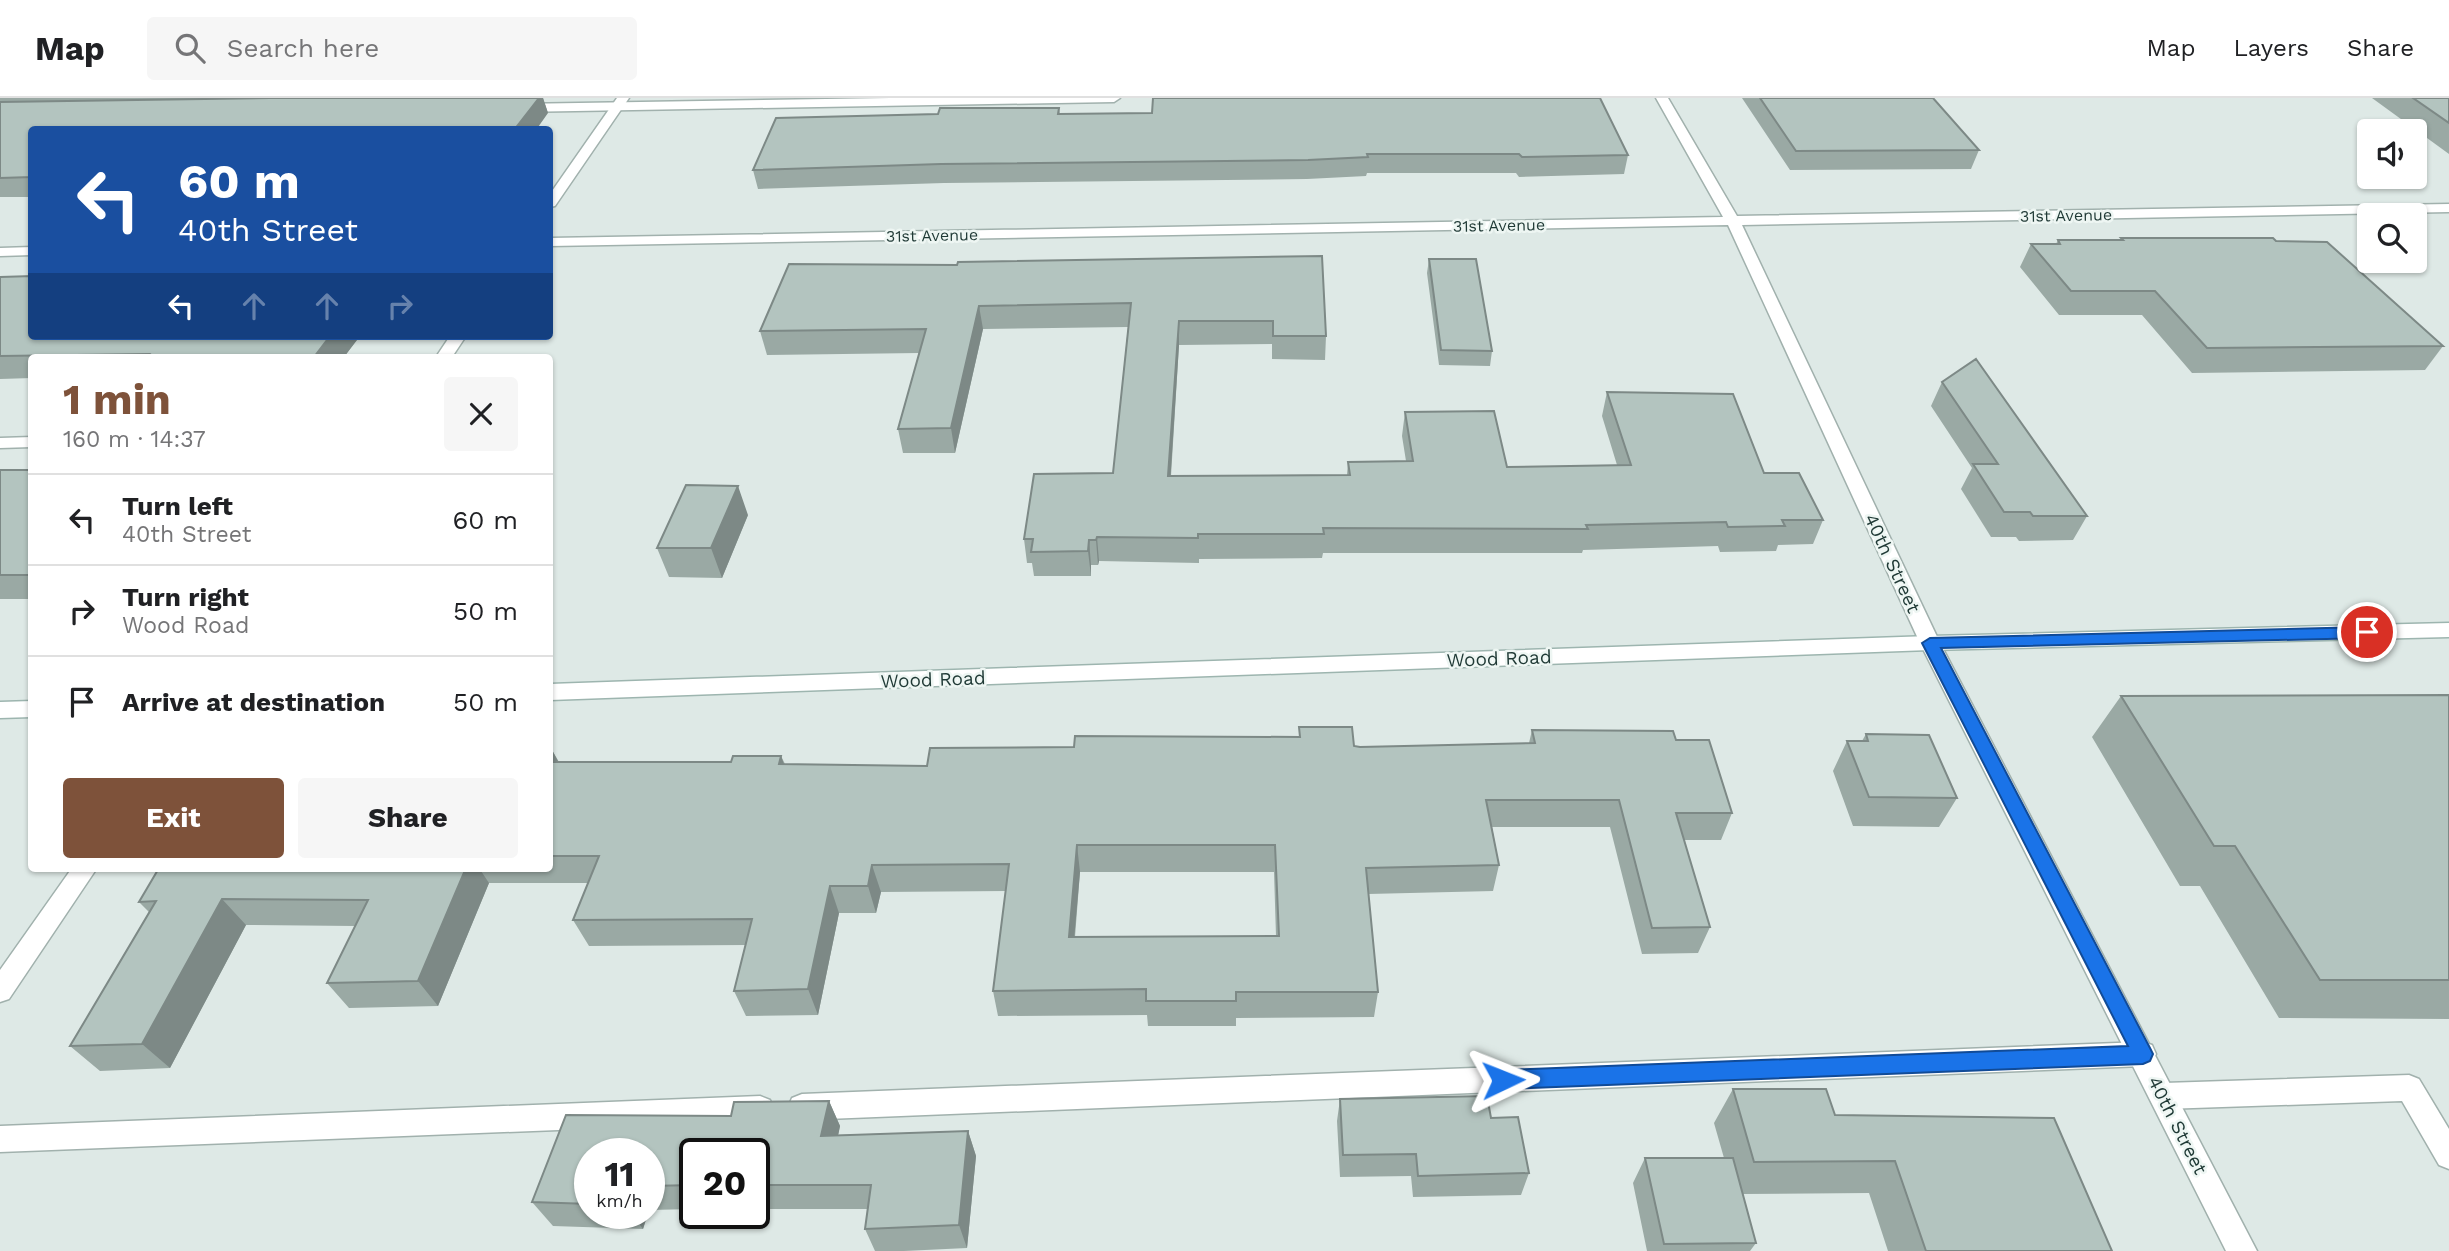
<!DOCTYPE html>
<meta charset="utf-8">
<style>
:root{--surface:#fff;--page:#f6f6f6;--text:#202124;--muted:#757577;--line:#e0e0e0;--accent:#7e523a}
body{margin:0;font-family:"Work Sans",sans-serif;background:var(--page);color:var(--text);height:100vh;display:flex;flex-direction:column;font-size:26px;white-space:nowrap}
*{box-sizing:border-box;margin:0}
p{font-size:23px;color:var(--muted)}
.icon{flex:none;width:38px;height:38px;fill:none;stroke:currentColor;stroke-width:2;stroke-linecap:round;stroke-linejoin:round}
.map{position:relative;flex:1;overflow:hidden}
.panel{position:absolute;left:28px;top:256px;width:525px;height:518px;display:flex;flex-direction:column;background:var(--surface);border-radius:7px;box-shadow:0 2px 5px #0004}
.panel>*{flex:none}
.hud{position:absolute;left:28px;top:28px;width:525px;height:214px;border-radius:7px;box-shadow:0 2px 5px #0004;background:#1a4fa0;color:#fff;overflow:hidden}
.buttons{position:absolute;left:2357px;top:21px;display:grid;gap:14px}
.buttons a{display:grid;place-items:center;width:70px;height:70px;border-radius:7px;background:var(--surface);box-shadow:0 2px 5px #0004;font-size:35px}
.speed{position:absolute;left:574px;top:1040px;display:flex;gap:14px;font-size:35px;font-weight:700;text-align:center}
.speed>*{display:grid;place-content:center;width:91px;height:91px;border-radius:50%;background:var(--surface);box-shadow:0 2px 5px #0004;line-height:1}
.speed small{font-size:18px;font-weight:400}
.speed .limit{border:4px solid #111;border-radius:10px;background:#fff;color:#111}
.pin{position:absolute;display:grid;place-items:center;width:60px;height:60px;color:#fff;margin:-30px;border:4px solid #fff;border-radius:50%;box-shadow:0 2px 7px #0007}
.me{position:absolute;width:77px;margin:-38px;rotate:88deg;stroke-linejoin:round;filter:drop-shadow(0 0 5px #0008)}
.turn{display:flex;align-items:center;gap:24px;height:147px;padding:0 35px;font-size:32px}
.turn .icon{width:91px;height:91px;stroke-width:2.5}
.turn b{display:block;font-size:49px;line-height:60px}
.lanes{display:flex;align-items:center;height:66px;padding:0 35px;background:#0003;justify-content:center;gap:35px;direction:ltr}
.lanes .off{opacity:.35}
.round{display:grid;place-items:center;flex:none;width:74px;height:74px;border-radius:7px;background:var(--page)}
.headline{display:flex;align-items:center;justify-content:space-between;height:119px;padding:0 35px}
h1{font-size:42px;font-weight:700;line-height:52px;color:var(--accent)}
.action{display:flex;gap:14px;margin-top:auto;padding:14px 35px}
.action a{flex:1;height:80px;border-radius:7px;background:var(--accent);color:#fff;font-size:28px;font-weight:700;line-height:80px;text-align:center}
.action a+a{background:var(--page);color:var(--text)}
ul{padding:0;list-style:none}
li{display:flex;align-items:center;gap:21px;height:91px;padding:0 35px;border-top:2px solid var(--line)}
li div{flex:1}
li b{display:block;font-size:26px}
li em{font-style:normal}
header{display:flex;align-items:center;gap:42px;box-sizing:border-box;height:98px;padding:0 35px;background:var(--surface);border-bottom:2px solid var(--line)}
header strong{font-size:33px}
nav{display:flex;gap:38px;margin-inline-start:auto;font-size:24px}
.search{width:490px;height:63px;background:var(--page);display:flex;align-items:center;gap:18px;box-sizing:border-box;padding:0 24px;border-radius:7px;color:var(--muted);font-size:26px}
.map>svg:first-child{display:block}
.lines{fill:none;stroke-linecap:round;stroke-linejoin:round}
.lane-casing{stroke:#a1b1ad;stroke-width:3}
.street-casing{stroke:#a1b1ad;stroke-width:3}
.secondary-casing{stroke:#9db5af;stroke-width:3}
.lane{fill:#fff;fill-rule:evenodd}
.street{fill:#fff;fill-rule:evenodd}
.secondary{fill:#fff;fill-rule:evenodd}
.wall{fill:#9aa9a4;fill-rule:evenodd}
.shaded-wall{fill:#7d8986}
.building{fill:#b3c4bf;stroke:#7d8986;stroke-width:2;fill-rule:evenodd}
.route{fill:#1a73e8;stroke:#114b97;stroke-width:2}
.labels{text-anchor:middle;stroke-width:5;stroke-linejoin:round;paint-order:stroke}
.far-street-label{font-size:16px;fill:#1f3935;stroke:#eef6f3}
.street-label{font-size:19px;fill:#1f3935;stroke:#eef6f3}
</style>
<header>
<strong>Map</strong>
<div class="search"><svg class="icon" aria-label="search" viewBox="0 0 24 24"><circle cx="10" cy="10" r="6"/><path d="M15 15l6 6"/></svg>Search here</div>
<nav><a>Map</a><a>Layers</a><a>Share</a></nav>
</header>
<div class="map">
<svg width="2449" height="1153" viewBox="0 0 2449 1153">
<rect width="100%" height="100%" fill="#dee9e6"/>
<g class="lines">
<defs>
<path id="lane" d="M 890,0 L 1120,0 L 1114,4 L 517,14 L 511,10 L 517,6 Z
M 32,339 L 32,349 L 0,350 L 0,340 Z
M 2143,944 L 2152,947 L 2156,956 L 2152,965 L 2143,968 L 802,1022 L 792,1018 L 788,1009 L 792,1000 L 802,996 Z
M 2409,977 L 2419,981 L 2449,1031 L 2449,1071 L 2439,1067 L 2402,1003 L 2164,1011 L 2154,1007 L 2150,998 L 2154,989 L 2164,985 Z
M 760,998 L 770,1002 L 774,1011 L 770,1020 L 760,1024 L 0,1054 L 0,1028 Z"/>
<path id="street" d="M 617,0 L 629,0 L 555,108 L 550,109 L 550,96 Z
M 1656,0 L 1668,0 L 1737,118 L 2449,106 L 2449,114 L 1742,127 L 1940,545 L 2257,1153 L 2226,1153 L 1920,545 L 1728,127 L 550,148 L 550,140 L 1723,119 Z
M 32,149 L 32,157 L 0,158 L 0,150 Z
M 450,238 L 466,238 L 452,259 L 436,259 Z
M 72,770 L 97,770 L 9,901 L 0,904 L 0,872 Z"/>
<path id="secondary" d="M 2449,525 L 2449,539 L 1930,552 L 550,602 L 550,586 L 1930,538 Z
M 32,603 L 32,619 L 0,620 L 0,604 Z"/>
</defs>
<!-- lane casing -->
<use href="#lane" class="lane-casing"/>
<!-- street casing -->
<use href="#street" class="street-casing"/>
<!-- secondary casing -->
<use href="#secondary" class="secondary-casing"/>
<!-- lane -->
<use href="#lane" class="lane"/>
<!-- street -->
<use href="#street" class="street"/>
<!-- secondary -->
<use href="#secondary" class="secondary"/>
</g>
<!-- wall -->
<path class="wall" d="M 0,0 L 543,0 L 548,15 L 32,32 L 32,99 L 0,99 Z
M 1742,0 L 1933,0 L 1979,52 L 1971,71 L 1790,72 Z
M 2372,0 L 2449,0 L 2449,56 Z
M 1059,10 L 1060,16 L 1628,57 L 1624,76 L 1519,79 L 1516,75 L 1367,75 L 1366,78 L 1307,81 L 944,85 L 758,91 L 753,72 L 938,16 Z
M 2121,140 L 2276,143 L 2443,248 L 2425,272 L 2192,275 L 2142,217 L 2059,217 L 2020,169 L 2031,146 L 2056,146 L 2058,142 L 2120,142 Z
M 1322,158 L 1326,238 L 1325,262 L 1272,261 L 1272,246 L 1179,247 L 1171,378 L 1347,377 L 1348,364 L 1406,363 L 1402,338 L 1405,314 L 1507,369 L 1617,367 L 1602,318 L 1607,294 L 1764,375 L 1823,422 L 1813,446 L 1778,447 L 1776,453 L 1720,454 L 1718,448 L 1583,452 L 1582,455 L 1323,455 L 1322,460 L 1199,461 L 1199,465 L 1099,463 L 1098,467 L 1091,467 L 1091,478 L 1034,478 L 1032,465 L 1027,465 L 1024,441 L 1113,375 L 1128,229 L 983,231 L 955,355 L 903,355 L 898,331 L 919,255 L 767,257 L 760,233 L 957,167 Z
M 1429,161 L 1492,253 L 1490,268 L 1439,267 L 1427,175 Z
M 0,179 L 360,238 L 344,259 L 32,259 L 32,280 L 0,281 Z
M 1942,284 L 2087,418 L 2073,442 L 2019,443 L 2016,439 L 1991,439 L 1961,391 L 1972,370 L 1931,308 Z
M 0,372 L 32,372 L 32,501 L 0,501 Z
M 748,417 L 722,480 L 669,479 L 657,450 Z
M 2449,597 L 2449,921 L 2279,920 L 2200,788 L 2180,788 L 2092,639 L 2121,598 Z
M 1299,629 L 1354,648 L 1360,649 L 1529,645 L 1532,632 L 1676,642 L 1732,715 L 1721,742 L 1684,742 L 1710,829 L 1698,855 L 1642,856 L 1610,729 L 1492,729 L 1499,767 L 1493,793 L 1368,796 L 1378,894 L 1374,919 L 1236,920 L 1236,928 L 1148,928 L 1147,917 L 998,918 L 993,893 L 1006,793 L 881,794 L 876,815 L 839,815 L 818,917 L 746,918 L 734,893 L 746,847 L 589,848 L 573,822 L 588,785 L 489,785 L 438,908 L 349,910 L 327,885 L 355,828 L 246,827 L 170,970 L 100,973 L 70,948 L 149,814 L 139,804 L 159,770 L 550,770 L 550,652 L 552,652 L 559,664 L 731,664 L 781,658 L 785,666 L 927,668 L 1074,649 L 1299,639 ZM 1080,774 L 1274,774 L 1276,838 L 1075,839 Z
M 1866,636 L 1957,700 L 1939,729 L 1853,728 L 1833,673 L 1847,643 L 1862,643 Z
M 1733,991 L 1835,1017 L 2112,1153 L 1888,1153 L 1869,1095 L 1742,1096 L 1756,1145 L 1750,1153 L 1647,1153 L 1633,1085 L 1645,1060 L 1724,1060 L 1714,1025 Z
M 1340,1001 L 1491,1020 L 1529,1075 L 1521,1097 L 1413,1099 L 1411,1078 L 1340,1079 L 1337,1023 Z
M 829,1003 L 840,1028 L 838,1037 L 968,1033 L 976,1058 L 967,1150 L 904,1153 L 875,1153 L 865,1131 L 868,1111 L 754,1111 L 754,1055 L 695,1055 L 695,1111 L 649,1112 L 649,1055 L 590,1055 L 590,1115 L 648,1115 L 643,1131 L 553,1128 L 532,1104 L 566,1017 L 731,1018 L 734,1004 Z"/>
<!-- shaded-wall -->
<path class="shaded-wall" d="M 539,0 L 543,0 L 548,15 L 536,32 L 514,32 Z
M 979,208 L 983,231 L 955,355 L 951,330 Z
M 1179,223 L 1179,247 L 1169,402 L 1168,378 Z
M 330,238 L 360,238 L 344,259 L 314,259 Z
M 738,388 L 748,417 L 722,480 L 711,450 Z
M 1097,439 L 1099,463 L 1098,467 L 1096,442 Z
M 1089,442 L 1091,467 L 1091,478 L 1088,453 Z
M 552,652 L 567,680 L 550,669 L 550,659 Z
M 781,658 L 791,685 L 779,666 Z
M 1077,747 L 1080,774 L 1072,865 L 1069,839 Z
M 872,767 L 881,794 L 876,815 L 868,788 Z
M 466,770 L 479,770 L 489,785 L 438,908 L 418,883 Z
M 830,788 L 839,815 L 818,917 L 808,891 Z
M 222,801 L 246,827 L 170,970 L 142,946 Z
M 829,1003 L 840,1028 L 833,1063 L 821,1038 Z
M 968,1033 L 976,1058 L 967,1150 L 959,1127 Z
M 631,1115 L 648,1115 L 643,1131 Z"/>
<!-- building -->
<path class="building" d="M 270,0 L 539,0 L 514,32 L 32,32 L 32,79 L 0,80 L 0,4 Z
M 1153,0 L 1600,0 L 1628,57 L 1522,59 L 1519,56 L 1367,56 L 1368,59 L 1308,62 L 941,66 L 753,72 L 776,20 L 938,16 L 940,10 L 1059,10 L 1058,16 L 1152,15 Z
M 1760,0 L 1933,0 L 1979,52 L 1796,53 Z
M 2413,0 L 2449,0 L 2449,25 Z
M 2121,140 L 2273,140 L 2276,143 L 2327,144 L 2443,248 L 2207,250 L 2155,193 L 2071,193 L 2031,146 L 2060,146 L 2058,142 L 2123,142 Z
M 1322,158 L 1326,238 L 1273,238 L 1273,223 L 1179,223 L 1168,378 L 1350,377 L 1348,364 L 1413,363 L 1405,314 L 1494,313 L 1507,369 L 1631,367 L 1607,294 L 1733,296 L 1764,375 L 1799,375 L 1823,422 L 1782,422 L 1785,428 L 1728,429 L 1726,424 L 1586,427 L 1588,431 L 1323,430 L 1324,436 L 1198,436 L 1198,440 L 1097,439 L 1096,442 L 1089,442 L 1088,453 L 1031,454 L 1033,441 L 1024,441 L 1034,376 L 1113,375 L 1131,205 L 979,208 L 951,330 L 898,331 L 926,231 L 760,233 L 789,166 L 957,167 L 958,164 Z
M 1429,161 L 1476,161 L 1492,253 L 1441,252 Z
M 32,178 L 32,238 L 330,238 L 314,259 L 146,259 L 149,256 L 0,258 L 0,179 Z
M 1976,261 L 2087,418 L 2033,418 L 2030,414 L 2004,414 L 1973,366 L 1998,366 L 1942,284 Z
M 0,372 L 32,372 L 32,477 L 0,477 Z
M 686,387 L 738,388 L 711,450 L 657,450 Z
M 2449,597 L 2449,882 L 2320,882 L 2235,748 L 2214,748 L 2121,598 Z
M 1299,629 L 1352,629 L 1354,648 L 1360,649 L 1535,645 L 1532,632 L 1673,633 L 1676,642 L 1709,642 L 1732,715 L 1676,715 L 1710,829 L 1652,830 L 1619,702 L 1486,702 L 1499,767 L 1366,770 L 1378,894 L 1236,894 L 1236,903 L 1146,903 L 1146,891 L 993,893 L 1009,766 L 872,767 L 868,788 L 830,788 L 808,891 L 734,893 L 752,821 L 573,822 L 599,758 L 550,758 L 550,664 L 731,664 L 733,658 L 781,658 L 779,666 L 927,668 L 930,650 L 1074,649 L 1075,638 L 1300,639 ZM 1077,747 L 1275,747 L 1279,838 L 1069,839 Z
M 1866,636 L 1929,637 L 1957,700 L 1869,699 L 1847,643 L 1868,643 Z
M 159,770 L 466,770 L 418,883 L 327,885 L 368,802 L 222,801 L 142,946 L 70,948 L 156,803 L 139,804 Z
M 1733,991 L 1826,991 L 1835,1017 L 2054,1020 L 2112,1153 L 1926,1153 L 1895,1063 L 1754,1064 Z
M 1487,998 L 1491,1020 L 1518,1019 L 1529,1075 L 1418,1078 L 1416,1056 L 1343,1057 L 1340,1001 Z
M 829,1003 L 821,1038 L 968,1033 L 959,1127 L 865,1131 L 871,1087 L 754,1087 L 754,1055 L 695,1055 L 695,1087 L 649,1088 L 649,1055 L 590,1055 L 590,1106 L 532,1104 L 566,1017 L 731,1018 L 734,1004 Z
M 1645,1060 L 1733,1060 L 1756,1145 L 1664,1146 Z"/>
<!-- route -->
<path class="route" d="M 2367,529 L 2375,534 L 2367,540 L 1941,550 L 2150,950 L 2153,956 L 2150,963 L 2143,966 L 1503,991 L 1496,988 L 1493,982 L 1496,975 L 1503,972 L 2128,948 L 1922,545 L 1930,540 Z"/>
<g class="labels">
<!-- far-street labels -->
<g class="far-street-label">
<text transform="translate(2066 117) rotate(-1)" y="6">31st Avenue</text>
<text transform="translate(1499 127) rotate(-1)" y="6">31st Avenue</text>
<text transform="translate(932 137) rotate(-1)" y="6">31st Avenue</text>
</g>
<!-- street labels -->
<g class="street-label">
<text transform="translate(1893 465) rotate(65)" y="7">40th Street</text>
<text transform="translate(1499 560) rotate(-2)" y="7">Wood Road</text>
<text transform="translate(933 581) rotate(-2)" y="7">Wood Road</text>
<text transform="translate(2178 1027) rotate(63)" y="7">40th Street</text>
</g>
</g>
</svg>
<div class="buttons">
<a><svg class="icon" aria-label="sound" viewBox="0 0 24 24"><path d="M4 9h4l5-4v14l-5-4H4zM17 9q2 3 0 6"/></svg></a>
<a><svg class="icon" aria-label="search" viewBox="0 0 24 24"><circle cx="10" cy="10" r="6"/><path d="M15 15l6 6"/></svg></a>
</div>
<div class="speed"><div>11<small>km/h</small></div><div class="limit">20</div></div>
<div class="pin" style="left:2367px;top:534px;background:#d93025"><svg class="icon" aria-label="arrive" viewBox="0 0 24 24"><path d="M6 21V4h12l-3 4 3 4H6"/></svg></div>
<svg class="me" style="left:1503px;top:982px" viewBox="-20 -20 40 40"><path d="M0-17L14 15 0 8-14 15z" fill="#1a73e8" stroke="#fff" stroke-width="4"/></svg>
<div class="hud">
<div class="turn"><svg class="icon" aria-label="left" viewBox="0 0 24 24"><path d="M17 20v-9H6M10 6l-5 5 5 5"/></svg><div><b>60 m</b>40th Street</div></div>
<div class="lanes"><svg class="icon" aria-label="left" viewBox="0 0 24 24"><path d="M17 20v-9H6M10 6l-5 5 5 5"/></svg><svg class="icon off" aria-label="ahead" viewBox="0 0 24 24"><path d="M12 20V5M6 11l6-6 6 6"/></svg><svg class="icon off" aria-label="ahead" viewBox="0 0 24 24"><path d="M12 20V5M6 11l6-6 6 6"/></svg><svg class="icon off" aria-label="right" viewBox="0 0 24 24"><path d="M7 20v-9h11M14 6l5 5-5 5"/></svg></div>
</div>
<section class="panel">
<div class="headline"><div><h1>1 min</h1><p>160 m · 14:37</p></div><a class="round"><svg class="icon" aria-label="close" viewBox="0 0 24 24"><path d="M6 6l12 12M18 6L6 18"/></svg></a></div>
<ul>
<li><svg class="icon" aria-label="left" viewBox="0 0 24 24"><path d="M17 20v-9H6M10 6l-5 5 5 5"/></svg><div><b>Turn left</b><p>40th Street</p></div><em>60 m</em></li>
<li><svg class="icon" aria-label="right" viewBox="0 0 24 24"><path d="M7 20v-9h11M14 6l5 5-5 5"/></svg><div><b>Turn right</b><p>Wood Road</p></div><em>50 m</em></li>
<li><svg class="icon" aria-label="arrive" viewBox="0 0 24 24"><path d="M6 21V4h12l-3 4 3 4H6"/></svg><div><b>Arrive at destination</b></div><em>50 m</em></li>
</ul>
<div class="action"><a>Exit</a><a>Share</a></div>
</section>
</div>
